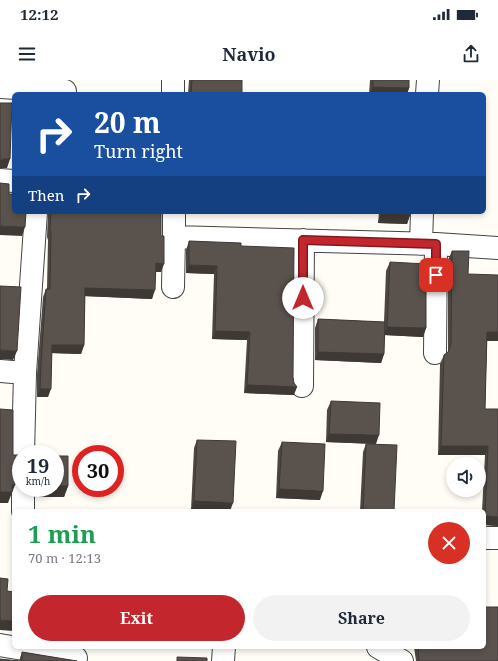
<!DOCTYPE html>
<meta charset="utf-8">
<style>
:root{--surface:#fff;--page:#f2f2f3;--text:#1f2937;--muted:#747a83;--accent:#c4262e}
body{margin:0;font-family:"Noto Serif",serif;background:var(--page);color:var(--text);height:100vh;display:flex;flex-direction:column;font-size:15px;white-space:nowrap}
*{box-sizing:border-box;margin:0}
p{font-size:13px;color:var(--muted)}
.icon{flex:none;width:22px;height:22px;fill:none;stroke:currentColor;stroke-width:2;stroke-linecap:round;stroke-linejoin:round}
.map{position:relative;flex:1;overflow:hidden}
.sheet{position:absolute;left:12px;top:429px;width:474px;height:140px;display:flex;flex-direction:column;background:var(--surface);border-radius:6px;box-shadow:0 2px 6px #0003}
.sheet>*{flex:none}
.top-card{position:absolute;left:12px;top:12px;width:474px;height:122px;border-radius:6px;box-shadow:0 2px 6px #0003;background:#1a4fa0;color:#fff;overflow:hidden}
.fabs{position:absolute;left:446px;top:377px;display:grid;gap:8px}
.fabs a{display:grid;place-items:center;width:40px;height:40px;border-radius:50%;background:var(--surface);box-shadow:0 2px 6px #0003;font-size:20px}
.speed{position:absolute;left:12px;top:365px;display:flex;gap:8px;font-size:20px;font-weight:700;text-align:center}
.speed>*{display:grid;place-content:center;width:52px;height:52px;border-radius:50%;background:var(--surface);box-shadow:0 2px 6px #0003;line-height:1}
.speed small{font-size:10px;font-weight:400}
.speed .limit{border:6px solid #d22;background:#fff;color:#111}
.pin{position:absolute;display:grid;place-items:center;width:34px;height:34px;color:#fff;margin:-17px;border-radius:8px;box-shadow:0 2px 6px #0006}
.me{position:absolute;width:44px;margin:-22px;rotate:0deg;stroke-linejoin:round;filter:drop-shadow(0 0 3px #0008)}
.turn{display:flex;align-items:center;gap:14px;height:84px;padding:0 16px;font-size:18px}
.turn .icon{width:52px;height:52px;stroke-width:2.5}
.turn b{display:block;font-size:28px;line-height:34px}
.then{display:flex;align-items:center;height:38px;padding:0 16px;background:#0003;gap:8px;font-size:15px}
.round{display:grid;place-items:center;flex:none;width:42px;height:42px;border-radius:21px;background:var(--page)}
.overview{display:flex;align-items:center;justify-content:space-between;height:68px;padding:0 16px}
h1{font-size:24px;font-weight:700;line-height:30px;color:#1e9e55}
.cta{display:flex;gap:8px;margin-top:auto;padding:8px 16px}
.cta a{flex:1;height:46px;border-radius:24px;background:var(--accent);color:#fff;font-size:16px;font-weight:700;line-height:46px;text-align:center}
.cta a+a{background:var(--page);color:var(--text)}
.status{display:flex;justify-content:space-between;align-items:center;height:28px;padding:0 20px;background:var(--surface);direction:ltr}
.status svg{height:11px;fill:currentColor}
header{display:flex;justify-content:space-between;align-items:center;height:52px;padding:0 16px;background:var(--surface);font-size:18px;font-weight:700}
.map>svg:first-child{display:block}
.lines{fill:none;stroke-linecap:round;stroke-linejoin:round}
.minor-casing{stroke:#444;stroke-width:24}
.minor{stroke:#fff;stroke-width:22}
.wall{fill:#4d4742}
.shaded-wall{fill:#3f3936}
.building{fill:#5a524d;stroke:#3f3936}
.route-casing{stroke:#7f191e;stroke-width:10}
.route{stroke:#c4262e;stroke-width:7}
</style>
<div class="status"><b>12:12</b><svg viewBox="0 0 49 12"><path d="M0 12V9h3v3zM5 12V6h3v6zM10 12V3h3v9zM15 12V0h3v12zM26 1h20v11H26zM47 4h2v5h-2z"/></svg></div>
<header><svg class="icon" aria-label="menu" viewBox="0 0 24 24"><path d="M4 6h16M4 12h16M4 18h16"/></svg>Navio<svg class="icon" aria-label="share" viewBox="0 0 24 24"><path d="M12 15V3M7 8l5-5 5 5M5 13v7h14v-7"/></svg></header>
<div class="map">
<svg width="498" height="581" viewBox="0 0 498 581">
<rect width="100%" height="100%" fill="#fffdf5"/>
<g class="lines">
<defs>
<path id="minor" d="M 0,7 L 65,11
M 173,14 L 173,0
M 427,14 L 428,0
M 0,100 L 14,101
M 174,157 L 436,164 L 498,168
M 421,164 L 422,132
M 173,207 L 174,157 L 174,132
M 435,273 L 436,164
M 0,291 L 25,293
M 302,306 L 303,160
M 23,374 L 25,293 L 36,132
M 23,408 L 23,431
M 484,458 L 498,458
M 0,565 L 76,578
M 378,567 L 402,581
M 223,581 L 224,567"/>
</defs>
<!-- minor casing -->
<use href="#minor" class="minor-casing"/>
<!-- minor -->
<use href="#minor" class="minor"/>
</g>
<!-- wall -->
<path class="wall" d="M 189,0 L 242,0 L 242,14 L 188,14 Z
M 370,0 L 409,0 L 409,8 L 407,14 L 369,14 Z
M 48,132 L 161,132 L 161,192 L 156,192 L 152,219 L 85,216 L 84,265 L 81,274 L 52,273 L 48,317 L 37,317 L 37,294 L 43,217 L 46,209 L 47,209 L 48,160 L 47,157 Z
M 379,132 L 411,132 L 407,144 L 378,143 Z
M 189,161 L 241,166 L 293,297 L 294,315 L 244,313 L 247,260 L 212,259 L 214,194 L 186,193 L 186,170 Z
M 452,171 L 468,194 L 487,261 L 485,329 L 498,329 L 498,446 L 484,445 L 484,431 L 482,431 L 485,375 L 438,375 L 440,284 L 444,275 L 448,272 L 448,180 Z
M 390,182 L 426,248 L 423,257 L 384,255 L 384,274 L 381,283 L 315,280 L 315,248 L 318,239 L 384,242 L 386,191 Z
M 331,321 L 376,364 L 326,362 L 327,330 Z
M 197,360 L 230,431 L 191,430 L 194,368 Z
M 282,362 L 320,420 L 276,418 L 278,371 Z
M 366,364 L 394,431 L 360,431 L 363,372 Z
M 68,406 L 64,417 L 36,417 L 36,408 L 55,408 Z
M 81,567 L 88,567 L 87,569 L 85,569 Z
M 414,567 L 484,567 L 498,581 L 416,581 Z
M 22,572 L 77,581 L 19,581 Z"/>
<!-- shaded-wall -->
<path class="shaded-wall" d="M 373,7 L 409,8 L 407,14 L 370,14 Z
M 4,79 L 10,79 L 7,88 L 0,88 L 0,80 Z
M 381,134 L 410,135 L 407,144 L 378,143 Z
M 0,146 L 25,147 L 22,156 L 0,155 Z
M 156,183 L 164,184 L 161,192 L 153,192 Z
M 189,185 L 217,186 L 214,194 L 186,193 Z
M 85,208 L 155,210 L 152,219 L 82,216 Z
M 387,247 L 426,248 L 423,257 L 384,255 Z
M 215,251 L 250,252 L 247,260 L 212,259 Z
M 487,252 L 498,252 L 498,261 L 484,261 Z
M 52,265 L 84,265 L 81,274 L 49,273 Z
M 0,270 L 17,271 L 13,280 L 0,279 Z
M 318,272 L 384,274 L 381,283 L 315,280 Z
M 247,305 L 297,307 L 294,315 L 244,313 Z
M 40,309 L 51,309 L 48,317 L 37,317 Z
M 329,354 L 379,355 L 376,364 L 326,362 Z
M 441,366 L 488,366 L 485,375 L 438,375 Z
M 21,386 L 21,396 L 16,397 L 12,402 L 16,391 Z
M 12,405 L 15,405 L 8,423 L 0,423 L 0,412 Z
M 55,406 L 68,406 L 64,417 L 36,417 L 39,408 L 55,408 Z
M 279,409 L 323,411 L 320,420 L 276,418 Z
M 194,421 L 233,423 L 230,431 L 191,430 Z
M 485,436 L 498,437 L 498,446 L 484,445 L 484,439 Z
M 0,540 L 14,541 L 14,551 L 0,550 Z
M 85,567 L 88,567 L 87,569 L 85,569 Z"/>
<!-- building -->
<path class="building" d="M 192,0 L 242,0 L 242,14 L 191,14 Z
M 373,0 L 409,0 L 409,8 L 373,7 Z
M 0,23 L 12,23 L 10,79 L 4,79 L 0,80 Z
M 0,103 L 9,104 L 9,114 L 14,114 L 14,132 L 26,132 L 25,147 L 0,146 Z
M 51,132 L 161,132 L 161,156 L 164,156 L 164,184 L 156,183 L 155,210 L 85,208 L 84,265 L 52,265 L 51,309 L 40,309 L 41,285 L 46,209 L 50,209 L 51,152 L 50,149 Z
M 381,132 L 411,132 L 410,135 L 381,134 Z
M 189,161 L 241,163 L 241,166 L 294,168 L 293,297 L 294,303 L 297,307 L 247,305 L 250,252 L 215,251 L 217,186 L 189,185 Z
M 452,171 L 469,171 L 468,194 L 498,195 L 498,252 L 487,252 L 485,329 L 498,329 L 498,437 L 485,436 L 488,366 L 441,366 L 444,275 L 449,271 L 451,264 Z
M 390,182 L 426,184 L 426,248 L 387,247 Z
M 0,206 L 21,207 L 17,271 L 0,270 Z
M 318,239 L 385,242 L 384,274 L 318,272 Z
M 331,321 L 380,323 L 379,355 L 329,354 Z
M 0,329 L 13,330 L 13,375 L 21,375 L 21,386 L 16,391 L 15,397 L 15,405 L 12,405 L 12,412 L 0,412 Z
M 197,360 L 236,361 L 233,423 L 194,421 Z
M 282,362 L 325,364 L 323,411 L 279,409 Z
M 366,364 L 397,365 L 394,431 L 363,431 Z
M 55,376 L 68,376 L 68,406 L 55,406 Z
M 0,498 L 8,499 L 7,511 L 14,512 L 14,541 L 0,540 Z
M 484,527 L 498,527 L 498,581 L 419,581 L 418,567 L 484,567 Z
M 22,572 L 77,581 L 22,581 Z
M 177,577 L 207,578 L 207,581 L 177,581 Z
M 0,579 L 19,581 L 0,581 Z"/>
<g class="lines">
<defs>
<path id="route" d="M 303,218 L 303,160 L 436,164 L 436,195"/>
</defs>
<!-- route casing -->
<use href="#route" class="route-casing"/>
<!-- route -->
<use href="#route" class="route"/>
</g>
</svg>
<div class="fabs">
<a><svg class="icon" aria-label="sound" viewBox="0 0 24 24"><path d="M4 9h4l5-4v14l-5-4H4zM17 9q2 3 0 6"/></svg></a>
</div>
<div class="speed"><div>19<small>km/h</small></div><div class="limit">30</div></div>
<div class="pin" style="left:436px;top:195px;background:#d93025"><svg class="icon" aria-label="arrive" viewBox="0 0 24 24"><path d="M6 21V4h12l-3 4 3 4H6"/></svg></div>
<svg class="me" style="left:303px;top:218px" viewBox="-20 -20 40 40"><circle r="19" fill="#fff"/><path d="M0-13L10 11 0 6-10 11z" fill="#c4262e"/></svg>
<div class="top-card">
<div class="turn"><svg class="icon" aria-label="right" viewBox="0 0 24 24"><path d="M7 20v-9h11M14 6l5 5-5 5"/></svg><div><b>20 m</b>Turn right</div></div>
<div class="then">Then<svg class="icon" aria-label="right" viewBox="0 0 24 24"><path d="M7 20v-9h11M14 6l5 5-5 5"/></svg></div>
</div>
<section class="sheet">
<div class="overview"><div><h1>1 min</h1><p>70 m · 12:13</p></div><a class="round" style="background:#d93025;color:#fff"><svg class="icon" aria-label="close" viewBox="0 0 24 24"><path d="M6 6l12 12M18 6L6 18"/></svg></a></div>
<div class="cta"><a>Exit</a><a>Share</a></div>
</section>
</div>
